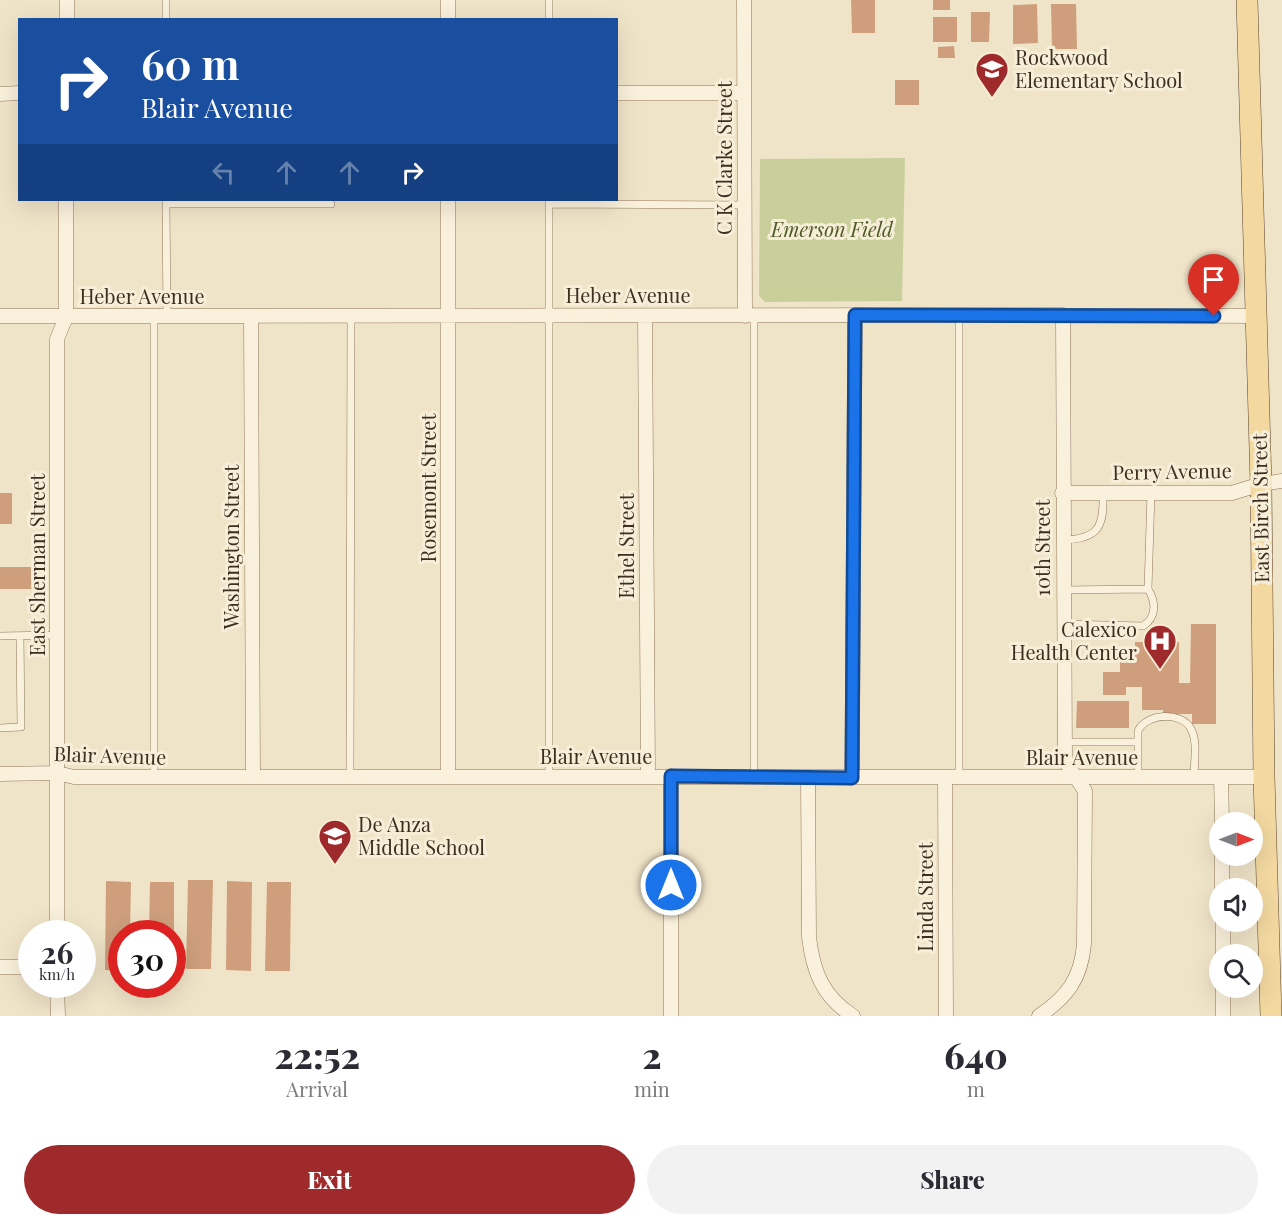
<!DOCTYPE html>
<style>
:root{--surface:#fff;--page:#f2f2f3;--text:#2b2b33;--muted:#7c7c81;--accent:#9e2a2b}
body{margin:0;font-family:"Playfair Display",serif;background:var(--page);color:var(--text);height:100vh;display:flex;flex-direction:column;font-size:22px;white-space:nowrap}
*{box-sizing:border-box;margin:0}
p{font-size:20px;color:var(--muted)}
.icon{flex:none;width:33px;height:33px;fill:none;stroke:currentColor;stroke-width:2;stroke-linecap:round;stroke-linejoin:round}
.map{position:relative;height:1016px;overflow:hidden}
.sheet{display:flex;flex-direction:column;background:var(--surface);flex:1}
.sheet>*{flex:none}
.hud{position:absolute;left:18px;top:18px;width:600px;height:183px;border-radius:0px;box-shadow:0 6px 24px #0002;background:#1a4fa0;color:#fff;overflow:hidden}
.needle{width:39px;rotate:90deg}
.fabs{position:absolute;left:1209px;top:812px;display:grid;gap:12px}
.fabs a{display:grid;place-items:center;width:54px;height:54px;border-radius:50%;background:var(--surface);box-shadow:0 6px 24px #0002;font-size:30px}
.speed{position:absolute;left:18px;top:920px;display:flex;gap:12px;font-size:30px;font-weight:700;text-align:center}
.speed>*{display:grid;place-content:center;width:78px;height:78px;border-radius:50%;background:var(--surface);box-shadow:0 6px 24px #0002;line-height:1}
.speed small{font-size:15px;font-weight:400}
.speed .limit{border:9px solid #d22;background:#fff;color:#111}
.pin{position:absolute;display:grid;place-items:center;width:51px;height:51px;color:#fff;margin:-62px -26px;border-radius:50% 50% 50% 0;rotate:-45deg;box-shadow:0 0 6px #0007}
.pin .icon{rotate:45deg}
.me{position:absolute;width:66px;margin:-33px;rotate:0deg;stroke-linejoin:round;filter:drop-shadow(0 0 4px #0008)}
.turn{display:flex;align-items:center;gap:21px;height:126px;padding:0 24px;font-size:27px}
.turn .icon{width:78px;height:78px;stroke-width:2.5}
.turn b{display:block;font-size:42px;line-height:51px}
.lanes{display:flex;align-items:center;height:57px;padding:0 24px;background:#0003;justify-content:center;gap:30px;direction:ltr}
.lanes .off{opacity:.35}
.eta{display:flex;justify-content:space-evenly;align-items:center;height:102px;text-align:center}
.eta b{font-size:36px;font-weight:800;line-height:42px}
.action{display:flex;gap:12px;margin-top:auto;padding:12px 24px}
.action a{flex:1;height:69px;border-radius:36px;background:var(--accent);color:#fff;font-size:24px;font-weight:800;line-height:69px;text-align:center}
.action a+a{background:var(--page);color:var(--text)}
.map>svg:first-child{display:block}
.green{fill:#c9cf9b}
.building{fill:#cf9f7d}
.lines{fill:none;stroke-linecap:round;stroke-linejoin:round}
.service-casing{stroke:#8d765c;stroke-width:8}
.minor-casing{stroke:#8d765c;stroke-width:15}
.primary-casing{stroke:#5b4430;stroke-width:22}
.service{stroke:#faf1dc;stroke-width:7}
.minor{stroke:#faf1dc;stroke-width:14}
.primary{stroke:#f3d9a0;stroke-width:21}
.route-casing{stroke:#114b97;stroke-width:15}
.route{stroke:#1a73e8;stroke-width:10}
.labels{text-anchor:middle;stroke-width:6;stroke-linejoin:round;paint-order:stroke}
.poi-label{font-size:20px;fill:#3d2e20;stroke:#f7eed8;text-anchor:start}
.street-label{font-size:20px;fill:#3d2e20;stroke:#f7eed8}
.park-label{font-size:20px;font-style:italic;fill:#4d5a26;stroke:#f7eed8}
</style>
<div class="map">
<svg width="1282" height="1016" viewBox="0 0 1282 1016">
<rect width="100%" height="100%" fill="#f0e4c8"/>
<!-- green -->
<path class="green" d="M 905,158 L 902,301 L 765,302 L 759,296 L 760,159 Z"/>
<!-- building -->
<path class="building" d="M 851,0 L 875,0 L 875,33 L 852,33 Z
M 933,0 L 950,0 L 950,10 L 933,10 Z
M 1037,4 L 1038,43 L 1013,44 L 1013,5 Z
M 1051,4 L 1076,4 L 1077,49 L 1052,49 Z
M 971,12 L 990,12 L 989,42 L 971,42 Z
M 933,17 L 957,17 L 957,42 L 933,42 Z
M 954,46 L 955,58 L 938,58 L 938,47 Z
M 895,80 L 919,80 L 919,105 L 895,105 Z
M 0,493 L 12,493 L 12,524 L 0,524 Z
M 0,567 L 32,567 L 32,589 L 0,589 Z
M 1191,624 L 1216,624 L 1216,724 L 1192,724 L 1192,714 L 1163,714 L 1163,710 L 1142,710 L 1142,687 L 1126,687 L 1126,695 L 1103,695 L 1103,672 L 1120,672 L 1120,657 L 1135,657 L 1135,642 L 1179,642 L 1179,683 L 1190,683 Z
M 1077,701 L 1129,701 L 1129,728 L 1076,728 Z
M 188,880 L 213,880 L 211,969 L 186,969 Z
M 106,881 L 131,882 L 130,933 L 122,933 L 122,971 L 105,970 Z
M 227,881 L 252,882 L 251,971 L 226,970 Z
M 150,882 L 174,882 L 174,933 L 149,933 Z
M 267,882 L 291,882 L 290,971 L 265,971 Z"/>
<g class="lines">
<defs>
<path id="service" d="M 166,0 L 166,20
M 549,0 L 549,20
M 166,202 L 167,316
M 166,204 L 331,204
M 549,204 L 744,205
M 154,316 L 154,777
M 754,316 L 754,777
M 1063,540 C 1099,539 1104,527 1103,493
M 1063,590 L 1148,589 L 1151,493
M 1064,624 L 1143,626 C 1157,617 1156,602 1148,589
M 0,636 L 57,635
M 0,728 L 21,727 L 20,636
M 1064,742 L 1138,742
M 549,776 L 549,200
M 350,777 L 351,315
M 959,777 L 959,315
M 1138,777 L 1138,731 C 1146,713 1182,711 1191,729 C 1198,742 1194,762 1194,777"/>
<path id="minor" d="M 744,0 L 745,316
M 67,20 L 67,0
M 448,20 L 448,0
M 616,93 L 744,93
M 0,94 L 20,93
M 448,200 L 448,777
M 0,316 L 1063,315 L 1256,316
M 251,316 L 253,777
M 645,316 L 648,776
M 1062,493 L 1232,493 L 1261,484 L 1282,481
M 0,774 L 57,773 L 74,777 L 1264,777
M 808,777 L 809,937 C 813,972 823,997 853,1016
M 1221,777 L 1222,822
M 852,778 L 855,315
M 945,778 L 946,1016
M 1222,855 L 1222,888
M 1223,921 L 1223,954
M 57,933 L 57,339 L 66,317 L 66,200
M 0,967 L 32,967
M 57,984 L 58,1016
M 1223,987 L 1223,1016
M 671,1016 L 671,776
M 1039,1016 C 1067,997 1081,979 1084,944 L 1085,791 L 1065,761 L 1063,315"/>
<path id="primary" d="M 1247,0 L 1261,484 L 1264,777 L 1271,1016"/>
</defs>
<!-- service casing -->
<use href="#service" class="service-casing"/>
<!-- minor casing -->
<use href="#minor" class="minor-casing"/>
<!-- primary casing -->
<use href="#primary" class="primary-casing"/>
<!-- service -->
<use href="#service" class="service"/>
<!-- minor -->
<use href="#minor" class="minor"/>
<!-- primary -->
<use href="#primary" class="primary"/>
</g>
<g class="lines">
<defs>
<path id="route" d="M 671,885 L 671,776 L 852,778 L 855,315 L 1214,316"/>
</defs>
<!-- route casing -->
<use href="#route" class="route-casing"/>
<!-- route -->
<use href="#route" class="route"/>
</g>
<!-- icons -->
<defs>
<symbol id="school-pin" viewBox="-11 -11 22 30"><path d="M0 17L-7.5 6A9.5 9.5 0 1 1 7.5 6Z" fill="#9e2a2b" stroke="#f7eed8"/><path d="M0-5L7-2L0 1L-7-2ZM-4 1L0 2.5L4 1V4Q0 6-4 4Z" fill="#fff"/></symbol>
<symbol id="hospital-pin" viewBox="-11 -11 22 30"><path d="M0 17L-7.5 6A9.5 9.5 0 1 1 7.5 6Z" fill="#9e2a2b" stroke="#f7eed8"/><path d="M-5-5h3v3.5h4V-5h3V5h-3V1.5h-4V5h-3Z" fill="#fff"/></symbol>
</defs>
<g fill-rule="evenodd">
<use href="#school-pin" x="973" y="50" width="38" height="52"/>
<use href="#hospital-pin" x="1141" y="622" width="38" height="52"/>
<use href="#school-pin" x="316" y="817" width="38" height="52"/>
</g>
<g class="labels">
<!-- poi labels -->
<g class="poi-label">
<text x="1015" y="65">Rockwood<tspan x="1015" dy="23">Elementary School</tspan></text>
<text x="1137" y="637" text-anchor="end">Calexico<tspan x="1137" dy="23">Health Center</tspan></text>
<text x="358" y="832">De Anza<tspan x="358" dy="23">Middle School</tspan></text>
</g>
<!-- street labels -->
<g class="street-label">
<text transform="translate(725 158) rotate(-90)" y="7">C K Clarke Street</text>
<text x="628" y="303">Heber Avenue</text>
<text x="142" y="304">Heber Avenue</text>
<text transform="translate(1172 472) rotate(-1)" y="7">Perry Avenue</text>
<text transform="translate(429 488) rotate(-90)" y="7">Rosemont Street</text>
<text transform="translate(1261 508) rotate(-91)" y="7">East Birch Street</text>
<text transform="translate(627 546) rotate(-90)" y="7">Ethel Street</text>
<text transform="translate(232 547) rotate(-90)" y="7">Washington Street</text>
<text transform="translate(1043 548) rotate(-90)" y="7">10th Street</text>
<text transform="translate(38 565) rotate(-90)" y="7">East Sherman Street</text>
<text transform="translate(110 756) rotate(2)" y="7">Blair Avenue</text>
<text x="596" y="764">Blair Avenue</text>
<text x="1082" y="765">Blair Avenue</text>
<text transform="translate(926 897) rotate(-90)" y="7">Linda Street</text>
</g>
<!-- park labels -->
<g class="park-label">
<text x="832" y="237">Emerson Field</text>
</g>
</g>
</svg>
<div class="fabs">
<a><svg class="needle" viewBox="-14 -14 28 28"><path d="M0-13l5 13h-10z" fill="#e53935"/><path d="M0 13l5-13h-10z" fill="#7c7c81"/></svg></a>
<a><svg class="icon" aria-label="sound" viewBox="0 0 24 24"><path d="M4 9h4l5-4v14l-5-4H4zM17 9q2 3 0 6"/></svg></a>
<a><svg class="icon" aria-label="search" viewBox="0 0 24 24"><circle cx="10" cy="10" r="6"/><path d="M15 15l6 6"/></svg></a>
</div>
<div class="speed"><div>26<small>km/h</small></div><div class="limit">30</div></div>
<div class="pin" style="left:1214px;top:316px;background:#d93025"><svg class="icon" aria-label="arrive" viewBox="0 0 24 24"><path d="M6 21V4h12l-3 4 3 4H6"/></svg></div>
<svg class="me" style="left:671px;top:885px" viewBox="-20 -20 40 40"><circle r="17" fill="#1a73e8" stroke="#fff" stroke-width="3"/><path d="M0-11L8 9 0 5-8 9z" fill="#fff"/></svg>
<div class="hud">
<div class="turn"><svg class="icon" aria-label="right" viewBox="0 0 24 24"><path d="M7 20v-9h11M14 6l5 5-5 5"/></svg><div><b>60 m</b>Blair Avenue</div></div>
<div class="lanes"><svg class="icon off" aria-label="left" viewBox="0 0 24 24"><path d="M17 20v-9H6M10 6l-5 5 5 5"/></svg><svg class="icon off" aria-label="ahead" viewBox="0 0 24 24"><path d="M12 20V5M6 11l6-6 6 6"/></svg><svg class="icon off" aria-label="ahead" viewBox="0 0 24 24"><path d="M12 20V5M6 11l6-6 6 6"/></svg><svg class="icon" aria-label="right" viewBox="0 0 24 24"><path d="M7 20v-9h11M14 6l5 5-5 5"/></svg></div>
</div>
</div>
<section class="sheet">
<div class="eta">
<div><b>22:52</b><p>Arrival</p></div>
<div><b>2</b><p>min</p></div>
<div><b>640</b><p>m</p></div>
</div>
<div class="action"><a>Exit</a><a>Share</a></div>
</section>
